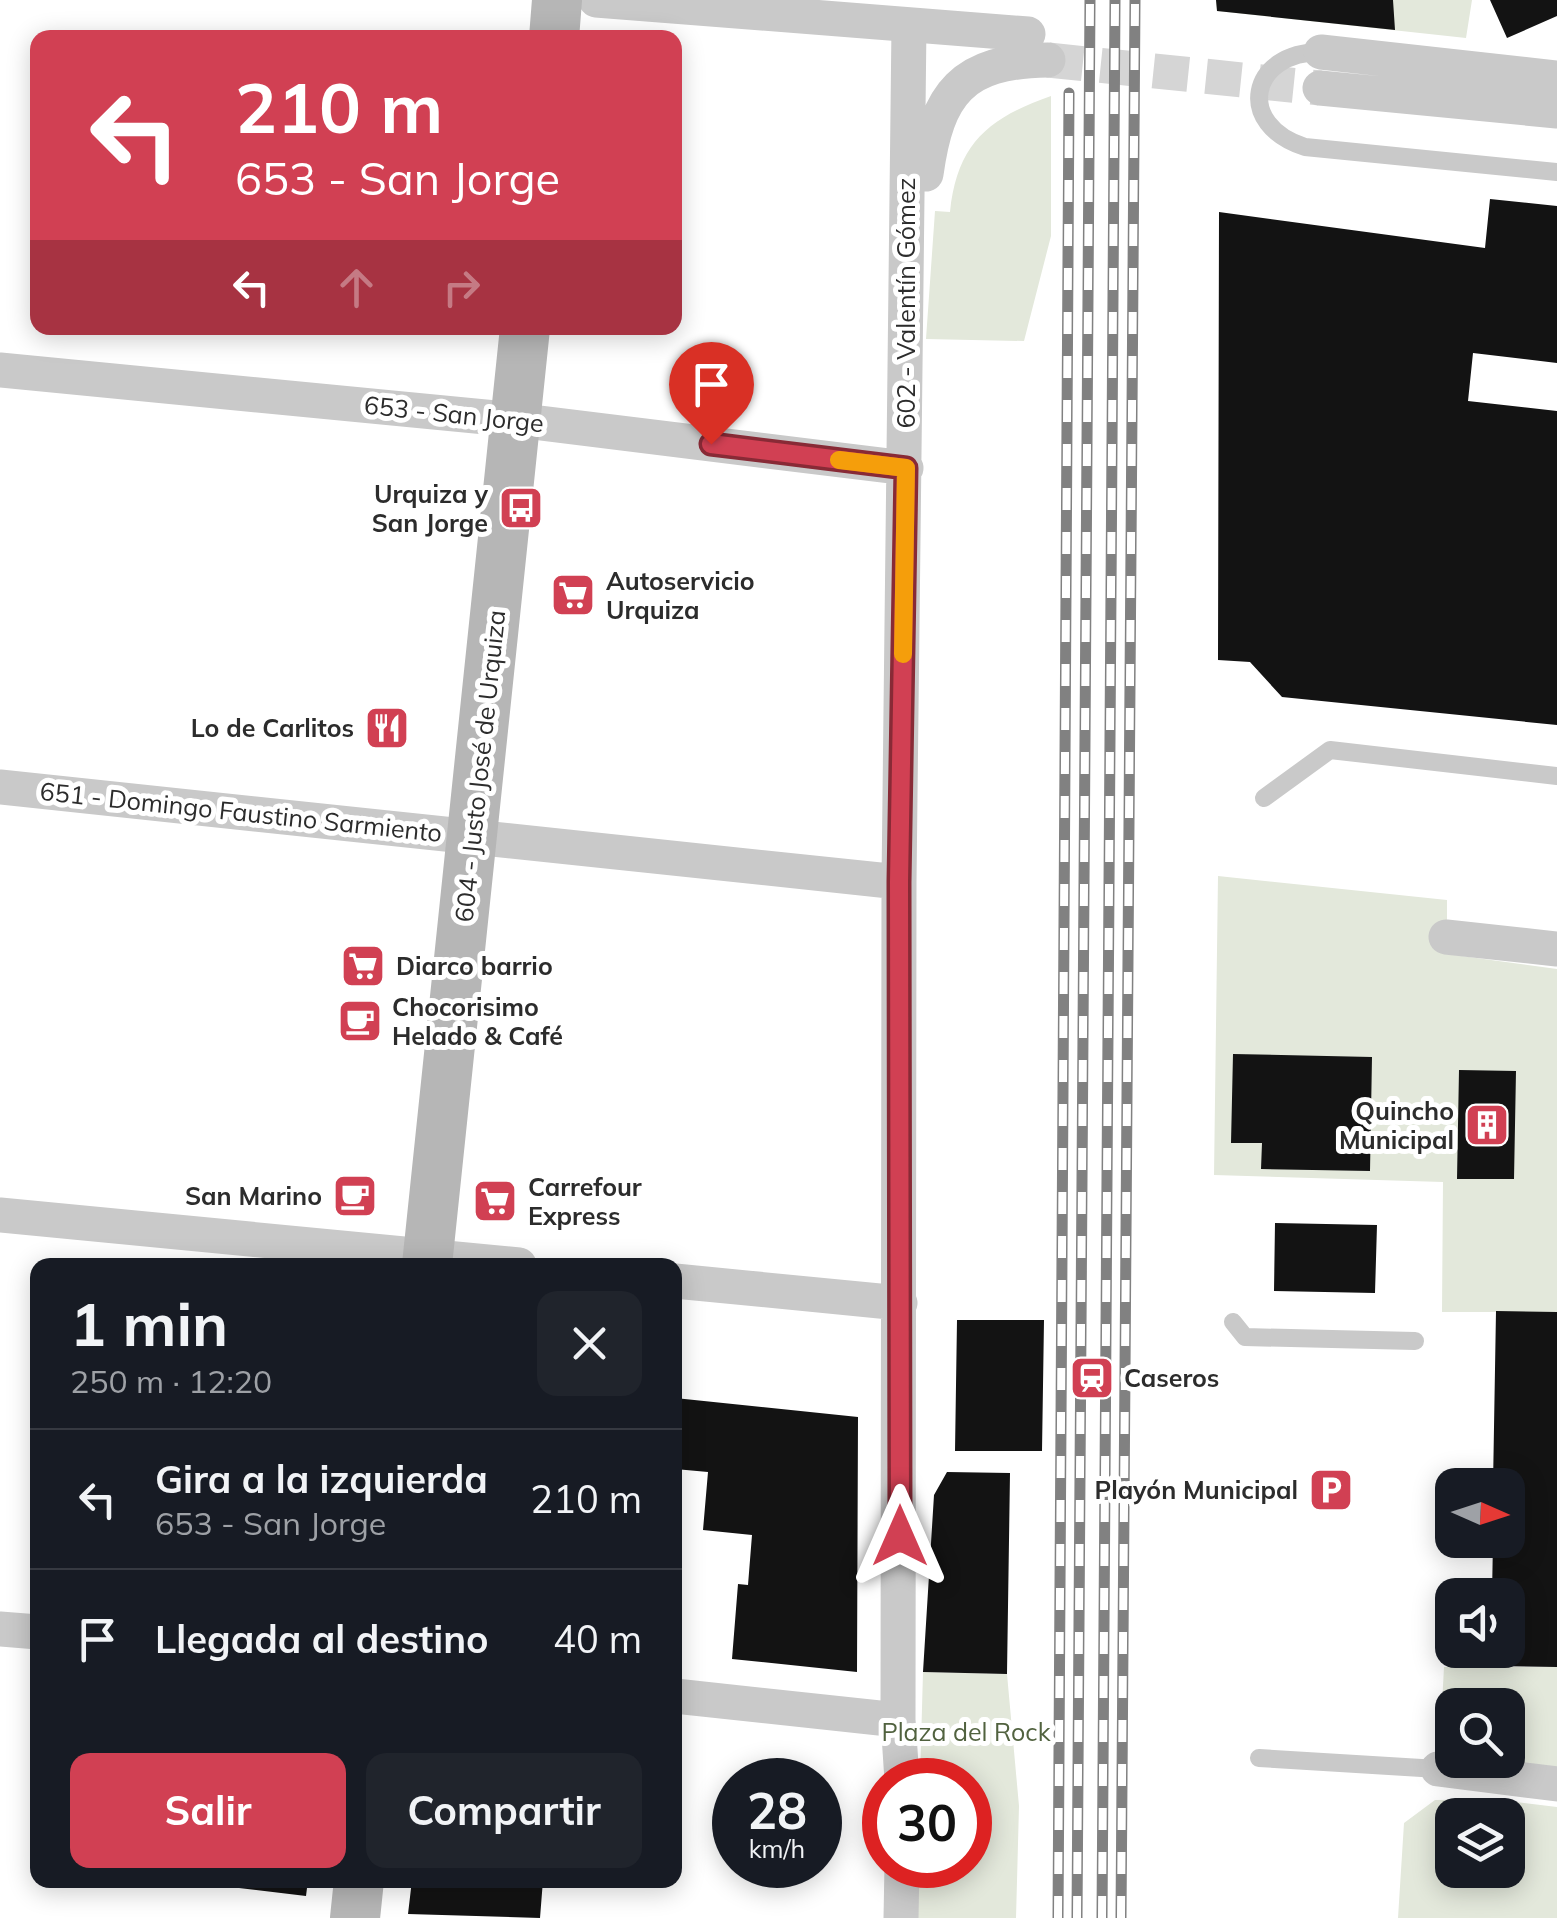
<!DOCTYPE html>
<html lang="es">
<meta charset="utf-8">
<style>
:root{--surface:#171b24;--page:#20242c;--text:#f1f3f6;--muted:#9ea1a6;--line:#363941;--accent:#d14053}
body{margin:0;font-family:Mulish,sans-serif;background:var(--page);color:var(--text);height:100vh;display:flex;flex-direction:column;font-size:38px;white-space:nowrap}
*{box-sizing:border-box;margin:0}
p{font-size:32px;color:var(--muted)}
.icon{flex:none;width:55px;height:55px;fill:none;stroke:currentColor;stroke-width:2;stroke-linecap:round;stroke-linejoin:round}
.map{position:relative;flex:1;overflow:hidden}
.sheet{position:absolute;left:30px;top:1258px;width:652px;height:630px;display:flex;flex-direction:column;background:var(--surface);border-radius:20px;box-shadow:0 5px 25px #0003}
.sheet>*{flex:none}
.banner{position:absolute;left:30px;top:30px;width:652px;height:305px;border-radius:20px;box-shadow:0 5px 25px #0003;background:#d14053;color:#fff;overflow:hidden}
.needle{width:65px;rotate:93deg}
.controls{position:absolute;left:1435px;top:1468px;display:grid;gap:20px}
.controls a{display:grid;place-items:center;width:90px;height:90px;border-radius:20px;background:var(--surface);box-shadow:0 5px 25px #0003;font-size:50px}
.speed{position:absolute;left:712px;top:1758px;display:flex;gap:20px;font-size:50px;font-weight:700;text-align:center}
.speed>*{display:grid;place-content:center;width:130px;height:130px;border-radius:50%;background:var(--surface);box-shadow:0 5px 25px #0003;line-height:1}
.speed small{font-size:25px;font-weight:400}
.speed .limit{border:15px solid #d22;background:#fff;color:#111}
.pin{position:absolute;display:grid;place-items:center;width:85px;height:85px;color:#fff;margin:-102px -42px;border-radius:50% 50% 50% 0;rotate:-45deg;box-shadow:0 0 10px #0007}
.pin .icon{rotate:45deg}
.me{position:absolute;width:110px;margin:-55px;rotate:0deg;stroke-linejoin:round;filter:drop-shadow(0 0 8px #0008)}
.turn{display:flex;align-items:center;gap:35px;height:210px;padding:0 40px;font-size:45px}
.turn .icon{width:130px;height:130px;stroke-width:2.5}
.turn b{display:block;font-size:70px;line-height:85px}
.lanes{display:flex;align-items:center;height:95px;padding:0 40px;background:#0003;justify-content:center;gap:50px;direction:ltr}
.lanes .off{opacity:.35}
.round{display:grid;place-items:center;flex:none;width:105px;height:105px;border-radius:20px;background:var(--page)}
.head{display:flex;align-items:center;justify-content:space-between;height:170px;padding:0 40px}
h1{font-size:60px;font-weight:700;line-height:75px}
.button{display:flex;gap:20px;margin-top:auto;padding:20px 40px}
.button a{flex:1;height:115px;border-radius:20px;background:var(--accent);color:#fff;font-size:40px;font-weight:700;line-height:115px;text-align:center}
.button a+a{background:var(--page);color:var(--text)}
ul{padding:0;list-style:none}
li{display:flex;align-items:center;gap:30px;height:140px;padding:0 40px;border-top:2px solid var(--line)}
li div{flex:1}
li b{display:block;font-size:38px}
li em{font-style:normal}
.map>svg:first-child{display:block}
.green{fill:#e3e8db;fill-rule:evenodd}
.building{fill:#131313}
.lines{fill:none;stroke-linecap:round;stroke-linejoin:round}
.street-tunnel{stroke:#d5d5d5;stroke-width:35;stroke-dasharray:35 18;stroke-linecap:butt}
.lane{stroke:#c9c9c9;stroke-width:18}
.street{stroke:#c9c9c9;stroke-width:35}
.secondary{stroke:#b6b6b6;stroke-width:50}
.rail-casing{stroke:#818181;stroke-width:11}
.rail{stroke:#fff;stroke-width:8;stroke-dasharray:22;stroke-linecap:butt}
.route-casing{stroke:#882a36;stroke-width:25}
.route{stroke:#d14053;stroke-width:18}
.slow{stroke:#f59e0b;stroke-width:18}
.labels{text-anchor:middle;stroke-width:10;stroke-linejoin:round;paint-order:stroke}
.street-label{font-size:25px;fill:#2c2c2c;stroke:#fff}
.poi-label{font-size:25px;font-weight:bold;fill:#2c2c2c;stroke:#fff;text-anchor:end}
.park-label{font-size:25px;fill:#51623f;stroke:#fff}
</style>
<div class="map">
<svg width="1557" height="1918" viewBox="0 0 1557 1918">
<rect width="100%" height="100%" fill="#fff"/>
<!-- green -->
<path class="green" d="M 1216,0 L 1472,0 L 1466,38 L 1217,11 Z
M 1051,96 L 1051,236 L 1024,341 L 926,339 L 935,211 L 950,212 C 957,144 988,118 1051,96 Z
M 1218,876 L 1447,900 L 1447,954 L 1557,969 L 1557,1312 L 1442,1312 L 1443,1182 L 1214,1175 Z
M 1444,1667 L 1557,1667 L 1557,1770 L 1439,1761 ZM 1452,1705 L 1508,1705 L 1508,1760 L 1452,1760 Z
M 923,1672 L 1007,1674 L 1019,1806 L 1016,1918 L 917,1918 L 919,1865 L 970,1865 L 970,1780 L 920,1780 Z
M 1493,1799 L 1557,1807 L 1557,1918 L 1398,1918 L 1404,1823 L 1435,1800 ZM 1452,1815 L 1508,1815 L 1508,1870 L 1452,1870 Z"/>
<!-- building -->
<path class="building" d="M 1216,0 L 1393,0 L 1395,30 L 1217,11 Z
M 1490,0 L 1557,0 L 1557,16 L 1507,38 Z
M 1490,199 L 1557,206 L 1557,363 L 1473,353 L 1468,401 L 1557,411 L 1557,725 L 1282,697 L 1250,662 L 1218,660 L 1219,212 L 1485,248 Z
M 1233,1054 L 1372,1057 L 1370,1171 L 1261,1169 L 1262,1143 L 1231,1143 Z
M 1459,1070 L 1516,1071 L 1514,1179 L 1457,1179 Z
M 1275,1223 L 1377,1225 L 1375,1293 L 1274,1291 Z
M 1496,1311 L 1557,1312 L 1557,1667 L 1491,1666 L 1491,1650 L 1508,1650 L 1508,1595 L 1492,1595 L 1493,1540 L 1508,1540 L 1508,1485 L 1493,1485 Z
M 957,1320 L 1044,1320 L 1042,1451 L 955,1451 Z
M 675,1398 L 858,1417 L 857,1672 L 732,1659 L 738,1584 L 748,1585 L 752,1535 L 703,1530 L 708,1472 L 675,1469 Z
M 947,1472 L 1010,1473 L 1007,1674 L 923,1672 L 934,1495 Z
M 171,1880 L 308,1880 L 306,1896 Z
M 412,1880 L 543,1880 L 540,1918 L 408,1914 Z"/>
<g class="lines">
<!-- street-tunnel -->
<path class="street-tunnel" d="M 1048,60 L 1320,88"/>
<!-- lane -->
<path class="lane" d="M 1321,52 C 1249,52 1235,125 1305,147 L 1557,172
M 1264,798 L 1330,750 L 1557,776
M 1233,1322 L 1245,1337 L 1415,1341
M 1259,1758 L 1438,1769"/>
<!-- street -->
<path class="street" d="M 596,0 L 1028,34
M 1321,52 L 1557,78
M 1320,88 L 1557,111
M 926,174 C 937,93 962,61 1048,60
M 0,370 L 516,420 L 906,468
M 0,787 L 899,882
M 1446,937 L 1557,949
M 0,1215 L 519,1265
M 675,1281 L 900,1303
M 0,1629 L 38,1632
M 675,1696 L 898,1720
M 1438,1769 L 1557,1784
M 902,1780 L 898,1720 L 899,882 L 909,25
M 901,1918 L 902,1865"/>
<!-- secondary -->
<path class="secondary" d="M 554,38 L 557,0
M 427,1265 L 525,328
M 355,1918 L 359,1880"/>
<defs>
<path id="rail" d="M 1058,1918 L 1069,93
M 1077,1918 L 1090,0
M 1102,1918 L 1115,0
M 1121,1918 L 1135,0"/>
</defs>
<!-- rail casing -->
<use href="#rail" class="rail-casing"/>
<!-- rail -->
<use href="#rail" class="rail"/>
</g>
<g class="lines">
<defs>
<path id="route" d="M 711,444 L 906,468 L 899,882 L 900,1536"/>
</defs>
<!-- route casing -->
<use href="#route" class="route-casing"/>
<!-- route -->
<use href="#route" class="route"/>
<!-- slow -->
<path class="slow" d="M 839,460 L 906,468 L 903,654"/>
</g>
<!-- icons -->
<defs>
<symbol id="bus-square" viewBox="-11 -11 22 22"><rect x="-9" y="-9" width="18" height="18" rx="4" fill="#d14053" stroke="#fff"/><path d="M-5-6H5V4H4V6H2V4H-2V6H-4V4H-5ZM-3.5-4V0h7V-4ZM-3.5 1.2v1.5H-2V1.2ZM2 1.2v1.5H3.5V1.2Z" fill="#fff"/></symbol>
<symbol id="supermarket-square" viewBox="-11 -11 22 22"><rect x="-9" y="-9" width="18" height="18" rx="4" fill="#d14053" stroke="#fff"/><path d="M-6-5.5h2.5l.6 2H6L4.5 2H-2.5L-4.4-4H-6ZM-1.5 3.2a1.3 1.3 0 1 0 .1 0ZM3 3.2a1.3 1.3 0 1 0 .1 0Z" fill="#fff"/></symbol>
<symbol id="restaurant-square" viewBox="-11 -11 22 22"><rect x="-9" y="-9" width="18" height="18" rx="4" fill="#d14053" stroke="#fff"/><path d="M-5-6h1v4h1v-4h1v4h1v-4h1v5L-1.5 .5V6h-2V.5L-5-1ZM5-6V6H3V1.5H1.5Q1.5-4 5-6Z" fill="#fff"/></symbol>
<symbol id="cafe-square" viewBox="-11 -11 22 22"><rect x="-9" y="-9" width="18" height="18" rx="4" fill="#d14053" stroke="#fff"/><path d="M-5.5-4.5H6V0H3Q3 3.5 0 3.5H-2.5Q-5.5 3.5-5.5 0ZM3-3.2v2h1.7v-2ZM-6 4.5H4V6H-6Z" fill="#fff"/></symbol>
<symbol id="building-square" viewBox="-11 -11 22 22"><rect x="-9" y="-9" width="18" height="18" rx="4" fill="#d14053" stroke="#fff"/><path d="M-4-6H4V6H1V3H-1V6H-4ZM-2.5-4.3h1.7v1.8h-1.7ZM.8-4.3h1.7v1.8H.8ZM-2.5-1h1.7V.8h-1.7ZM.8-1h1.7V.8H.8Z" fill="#fff"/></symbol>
<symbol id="station-square" viewBox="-11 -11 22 22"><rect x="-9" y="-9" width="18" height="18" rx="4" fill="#d14053" stroke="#fff"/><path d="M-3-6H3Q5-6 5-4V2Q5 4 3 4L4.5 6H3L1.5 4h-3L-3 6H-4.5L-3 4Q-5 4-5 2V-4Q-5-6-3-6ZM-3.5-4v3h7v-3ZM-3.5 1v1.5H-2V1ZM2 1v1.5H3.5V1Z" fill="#fff"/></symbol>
<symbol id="parking-square" viewBox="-11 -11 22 22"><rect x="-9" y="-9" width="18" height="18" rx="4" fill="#d14053" stroke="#fff"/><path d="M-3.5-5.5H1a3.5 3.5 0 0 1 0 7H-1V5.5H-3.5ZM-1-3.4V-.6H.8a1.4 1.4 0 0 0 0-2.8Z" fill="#fff"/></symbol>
</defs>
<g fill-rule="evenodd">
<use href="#bus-square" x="496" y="483" width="50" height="50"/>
<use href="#supermarket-square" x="548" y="570" width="50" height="50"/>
<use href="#restaurant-square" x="362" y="703" width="50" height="50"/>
<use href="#supermarket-square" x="338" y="941" width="50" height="50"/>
<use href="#cafe-square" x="335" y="996" width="50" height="50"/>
<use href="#building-square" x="1462" y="1100" width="50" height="50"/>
<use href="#cafe-square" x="330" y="1171" width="50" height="50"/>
<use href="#supermarket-square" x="470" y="1176" width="50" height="50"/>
<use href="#station-square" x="1067" y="1353" width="50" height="50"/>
<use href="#parking-square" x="1306" y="1465" width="50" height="50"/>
</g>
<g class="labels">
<!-- street labels -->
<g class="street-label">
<text transform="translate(906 303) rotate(-90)" y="9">602 - Valentín Gómez</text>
<text transform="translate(454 414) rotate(6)" y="9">653 - San Jorge</text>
<text transform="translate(480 766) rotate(-84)" y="9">604 - Justo José de Urquiza</text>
<text transform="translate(241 812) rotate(6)" y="9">651 - Domingo Faustino Sarmiento</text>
</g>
<!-- poi labels -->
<g class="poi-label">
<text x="488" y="503">Urquiza y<tspan x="488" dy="29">San Jorge</tspan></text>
<text x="606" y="590" text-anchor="start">Autoservicio<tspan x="606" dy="29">Urquiza</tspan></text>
<text x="354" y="737">Lo de Carlitos</text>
<text x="396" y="975" text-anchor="start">Diarco barrio</text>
<text x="392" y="1016" text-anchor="start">Chocorisimo<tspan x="392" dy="29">Helado &amp; Café</tspan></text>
<text x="1454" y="1120">Quincho<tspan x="1454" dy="29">Municipal</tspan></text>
<text x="528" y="1196" text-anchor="start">Carrefour<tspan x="528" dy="29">Express</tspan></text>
<text x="322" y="1205">San Marino</text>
<text x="1124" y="1387" text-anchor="start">Caseros</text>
<text x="1298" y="1499">Playón Municipal</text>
</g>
<!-- park labels -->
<g class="park-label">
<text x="966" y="1741">Plaza del Rock</text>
</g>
</g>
</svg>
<div class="controls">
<a><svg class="needle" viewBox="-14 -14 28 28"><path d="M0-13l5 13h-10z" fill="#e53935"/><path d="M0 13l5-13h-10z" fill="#9ea1a6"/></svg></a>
<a><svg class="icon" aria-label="sound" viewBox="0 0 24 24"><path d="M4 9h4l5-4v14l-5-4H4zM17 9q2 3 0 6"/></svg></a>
<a><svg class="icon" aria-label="search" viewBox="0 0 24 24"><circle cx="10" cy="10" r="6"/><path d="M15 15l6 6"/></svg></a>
<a><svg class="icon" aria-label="layers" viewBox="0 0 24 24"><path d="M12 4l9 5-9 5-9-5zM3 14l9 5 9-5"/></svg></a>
</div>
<div class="speed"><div>28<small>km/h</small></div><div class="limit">30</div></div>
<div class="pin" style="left:711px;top:444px;background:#d93025"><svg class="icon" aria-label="arrive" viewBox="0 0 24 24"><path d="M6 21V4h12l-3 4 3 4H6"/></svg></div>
<svg class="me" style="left:900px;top:1536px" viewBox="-20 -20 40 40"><path d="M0-17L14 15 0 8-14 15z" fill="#d14053" stroke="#fff" stroke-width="4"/></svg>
<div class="banner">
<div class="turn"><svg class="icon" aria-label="left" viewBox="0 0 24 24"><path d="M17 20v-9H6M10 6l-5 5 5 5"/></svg><div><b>210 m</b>653 - San Jorge</div></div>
<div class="lanes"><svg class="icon" aria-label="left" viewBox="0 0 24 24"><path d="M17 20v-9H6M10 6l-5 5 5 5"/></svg><svg class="icon off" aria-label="ahead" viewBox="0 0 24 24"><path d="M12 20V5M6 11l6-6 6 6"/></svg><svg class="icon off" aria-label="right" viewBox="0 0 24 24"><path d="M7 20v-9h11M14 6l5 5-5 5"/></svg></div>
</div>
<section class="sheet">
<div class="head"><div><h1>1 min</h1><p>250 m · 12:20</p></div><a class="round"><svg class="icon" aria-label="close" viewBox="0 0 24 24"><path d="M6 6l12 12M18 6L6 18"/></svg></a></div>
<ul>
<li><svg class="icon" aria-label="left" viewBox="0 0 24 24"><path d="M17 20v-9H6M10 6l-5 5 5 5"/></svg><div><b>Gira a la izquierda</b><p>653 - San Jorge</p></div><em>210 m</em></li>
<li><svg class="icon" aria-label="arrive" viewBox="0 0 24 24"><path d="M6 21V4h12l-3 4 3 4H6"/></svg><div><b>Llegada al destino</b></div><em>40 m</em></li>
</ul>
<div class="button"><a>Salir</a><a>Compartir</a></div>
</section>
</div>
